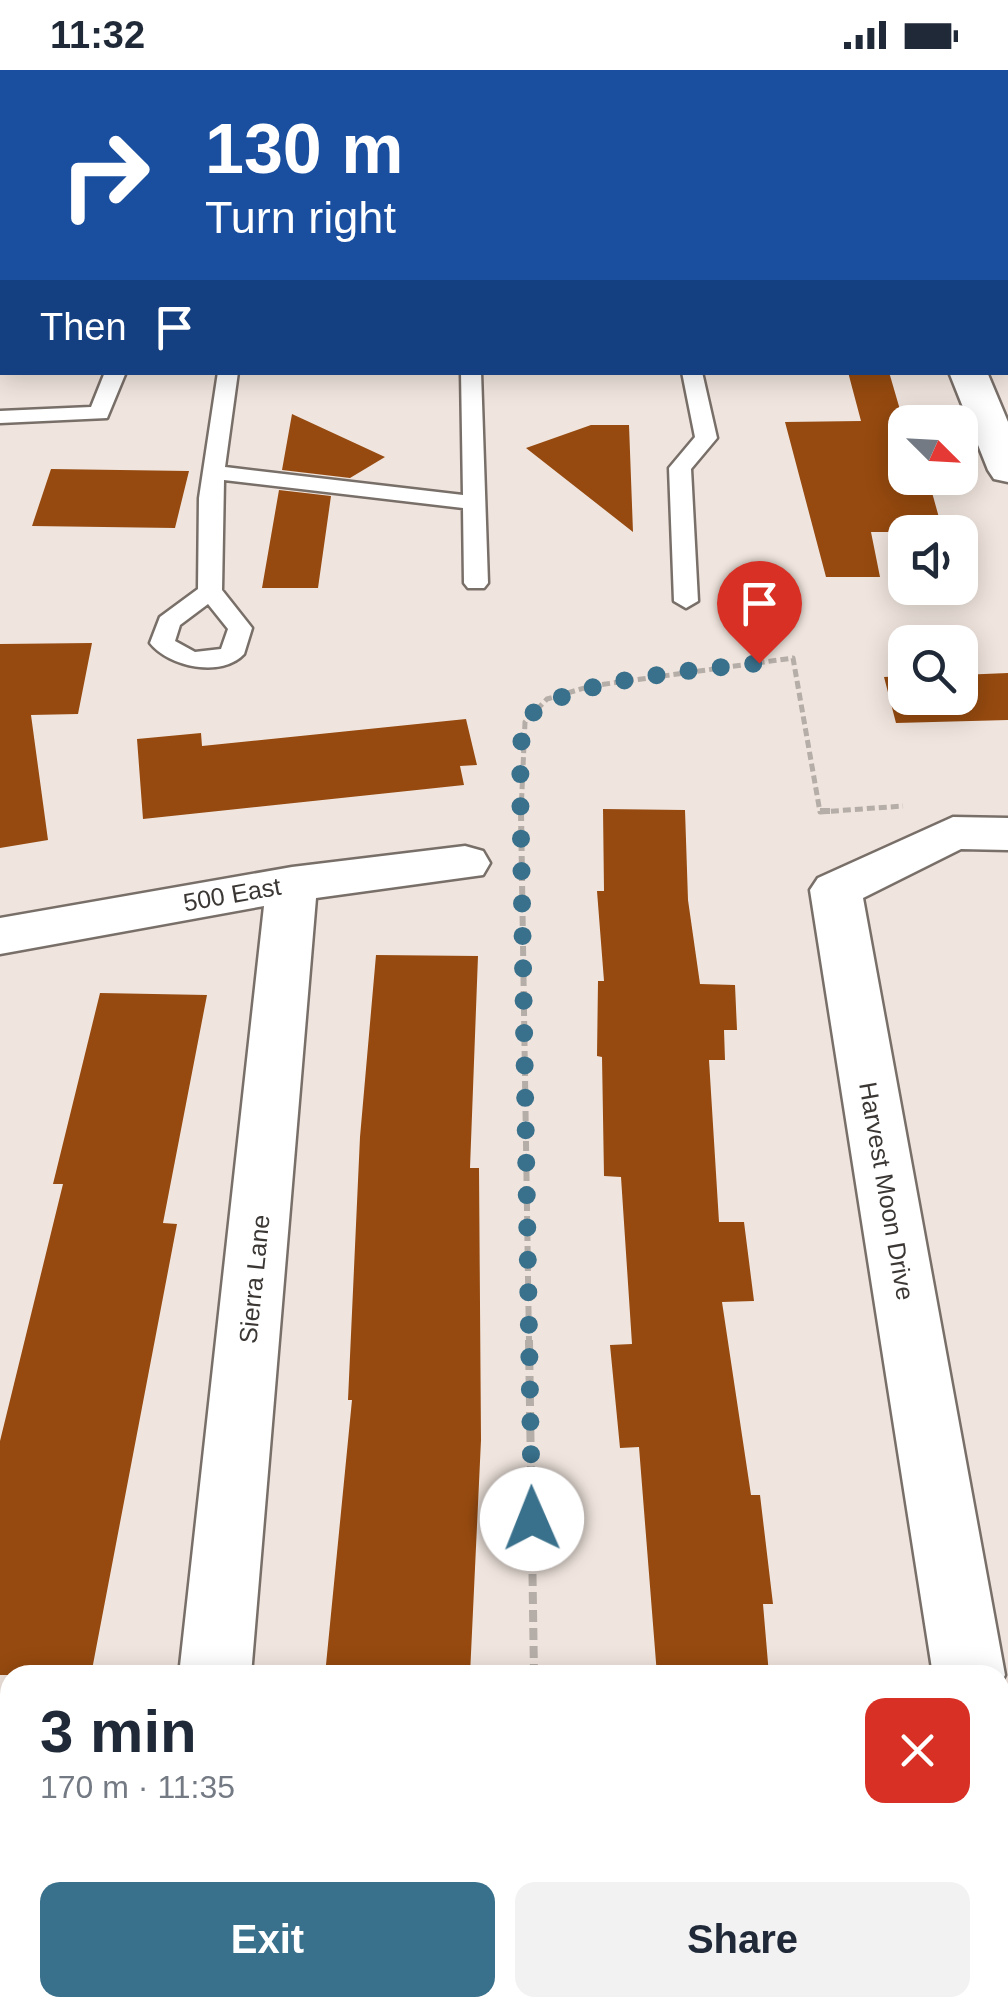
<!DOCTYPE html>
<meta charset="utf-8">
<style>
:root{--surface:#fff;--page:#f2f2f3;--text:#1f2937;--muted:#747a83;--accent:#39708b}
body{margin:0;font-family:Helvetica,sans-serif;background:var(--page);color:var(--text);height:100vh;display:flex;flex-direction:column;font-size:38px;white-space:nowrap}
*{box-sizing:border-box;margin:0}
p{font-size:32px;color:var(--muted)}
.icon{flex:none;width:55px;height:55px;fill:none;stroke:currentColor;stroke-width:2;stroke-linecap:round;stroke-linejoin:round}
.map{position:relative;flex:1;overflow:hidden}
.side{position:absolute;left:0px;top:1595px;width:1010px;height:352px;display:flex;flex-direction:column;background:var(--surface);border-radius:30px 30px 0 0;box-shadow:0 5px 25px #0003}
.side>*{flex:none}
.top-card{position:absolute;left:0px;top:0px;width:1010px;height:305px;box-shadow:0 5px 25px #0003;background:#1a4fa0;color:#fff;overflow:hidden}
.needle{width:65px;rotate:114deg}
.controls{position:absolute;left:888px;top:335px;display:grid;gap:20px}
.controls a{display:grid;place-items:center;width:90px;height:90px;border-radius:20px;background:var(--surface);box-shadow:0 5px 25px #0003;font-size:50px}
.pin{position:absolute;display:grid;place-items:center;width:85px;height:85px;color:#fff;margin:-102px -42px;border-radius:50% 50% 50% 0;rotate:-45deg;box-shadow:0 0 10px #0007}
.pin .icon{rotate:45deg}
.me{position:absolute;width:110px;margin:-55px;rotate:359deg;stroke-linejoin:round;filter:drop-shadow(0 0 8px #0008)}
.turn{display:flex;align-items:center;gap:35px;height:210px;padding:0 40px;font-size:45px}
.turn .icon{width:130px;height:130px;stroke-width:2.5}
.turn b{display:block;font-size:70px;line-height:85px}
.then{display:flex;align-items:center;height:95px;padding:0 40px;background:#0003;gap:20px;font-size:38px}
.round{display:grid;place-items:center;flex:none;width:105px;height:105px;border-radius:20px;background:var(--page)}
.head{display:flex;align-items:center;justify-content:space-between;height:170px;padding:0 40px}
h1{font-size:60px;font-weight:800;line-height:75px}
.button{display:flex;gap:20px;margin-top:auto;padding:20px 40px}
.button a{flex:1;height:115px;border-radius:20px;background:var(--accent);color:#fff;font-size:40px;font-weight:800;line-height:115px;text-align:center}
.button a+a{background:var(--page);color:var(--text)}
.status{display:flex;justify-content:space-between;align-items:center;height:70px;padding:0 50px;background:var(--surface);direction:ltr}
.status svg{height:28px;fill:currentColor}
.map>svg:first-child{display:block}
.building{fill:#964a0f}
.lines{fill:none;stroke-linecap:round;stroke-linejoin:round}
.lane-casing{stroke:#796f69;stroke-width:5}
.street-casing{stroke:#796f69;stroke-width:5}
.primary-casing{stroke:#796f69;stroke-width:5}
.path-far2{stroke:#b5ada7;stroke-width:5;stroke-dasharray:8 4;stroke-linecap:butt}
.path-far1{stroke:#b5ada7;stroke-width:6;stroke-dasharray:10 5;stroke-linecap:butt}
.path{stroke:#b5ada7;stroke-width:8;stroke-dasharray:12 6;stroke-linecap:butt}
.lane{fill:#fff;fill-rule:evenodd}
.street{fill:#fff;fill-rule:evenodd}
.primary{fill:#fff;fill-rule:evenodd}
.route{stroke:#39708b;stroke-width:18;stroke-dasharray:0 32.4}
.labels{text-anchor:middle;stroke-width:10;stroke-linejoin:round;paint-order:stroke}
.street-label{font-size:25px;fill:#3b3735;stroke:#fff}
</style>
<div class="status"><b>11:32</b><svg viewBox="0 0 49 12"><path d="M0 12V9h3v3zM5 12V6h3v6zM10 12V3h3v9zM15 12V0h3v12zM26 1h20v11H26zM47 4h2v5h-2z"/></svg></div>
<div class="map">
<svg width="1008" height="1946" viewBox="0 0 1008 1946">
<rect width="100%" height="100%" fill="#f0e5de"/>
<!-- building -->
<path class="building" d="M 848,302 L 889,302 L 903,350 L 913,352 L 905,352 L 905,408 L 928,408 L 943,462 L 871,462 L 880,507 L 826,507 L 785,352 L 861,351 Z
M 292,344 L 385,387 L 350,408 L 282,400 Z
M 591,355 L 629,355 L 633,462 L 526,378 Z
M 51,399 L 189,401 L 175,458 L 32,456 Z
M 279,420 L 331,426 L 318,518 L 262,518 Z
M 92,573 L 78,644 L 31,645 L 48,770 L 0,778 L 0,574 Z
M 1008,603 L 1008,650 L 896,653 L 884,607 L 905,606 L 905,628 L 960,628 L 960,605 Z
M 466,649 L 477,695 L 460,696 L 464,715 L 143,749 L 137,669 L 201,663 L 202,676 Z
M 603,739 L 685,740 L 688,830 L 700,914 L 735,915 L 737,960 L 724,960 L 725,990 L 709,990 L 719,1152 L 744,1152 L 754,1231 L 722,1232 L 751,1425 L 760,1425 L 773,1534 L 763,1534 L 769,1605 L 657,1605 L 639,1377 L 620,1378 L 610,1275 L 632,1274 L 621,1107 L 604,1106 L 602,987 L 597,986 L 598,911 L 604,911 L 597,821 L 604,821 Z
M 376,885 L 478,886 L 470,1098 L 479,1098 L 481,1370 L 470,1605 L 325,1605 L 352,1330 L 348,1330 L 360,1067 Z
M 100,923 L 207,925 L 163,1153 L 177,1154 L 91,1605 L 0,1605 L 0,1371 L 63,1114 L 53,1114 Z"/>
<g class="lines">
<defs>
<path id="lane" d="M 344,0 L 360,0 L 361,2 L 345,2 Z
M 465,0 L 481,0 L 482,2 L 466,2 Z
M 105,302 L 126,302 L 107,348 L 0,353 L 0,341 L 91,337 Z
M 218,302 L 238,302 L 225,397 L 463,425 L 461,302 L 481,302 L 488,513 L 484,518 L 468,518 L 464,513 L 463,438 L 224,410 L 222,520 L 252,558 L 244,584 C 222,608 169,597 150,573 L 160,547 L 198,519 L 199,428 ZM 208,534 L 228,559 L 221,579 L 195,582 L 175,571 L 180,555 Z
M 682,302 L 702,302 L 717,368 L 691,399 L 698,531 L 686,538 L 674,531 L 669,398 L 695,367 Z"/>
<path id="street" d="M 154,0 L 184,0 L 185,2 L 155,2 Z
M 827,0 L 857,0 L 858,2 L 828,2 Z
M 949,302 L 987,302 L 1008,352 L 1008,412 L 994,409 L 988,400 Z
M 953,747 L 1008,748 L 1008,780 L 961,779 L 863,828 L 1005,1605 L 1000,1615 L 1000,1605 L 933,1605 L 810,820 L 818,808 Z
M 465,776 L 483,781 L 490,793 L 483,805 L 316,828 L 251,1605 L 179,1605 L 264,836 L 0,884 L 0,848 L 292,797 Z
M 1000,1751 L 1008,1754 L 1008,1873 L 1000,1870 Z"/>
<path id="primary" d="M 0,70 L 2,70 L 2,90 L 0,90 Z"/>
</defs>
<!-- lane casing -->
<use href="#lane" class="lane-casing"/>
<!-- street casing -->
<use href="#street" class="street-casing"/>
<!-- primary casing -->
<use href="#primary" class="primary-casing"/>
<!-- path-far2 -->
<path class="path-far2" d="M 521,743 L 525,652 L 547,629 L 591,616 L 793,588 L 820,742 L 903,736"/>
<!-- path-far1 -->
<path class="path-far1" d="M 521,741 L 529,1273
M 820,741 L 835,741"/>
<!-- path -->
<path class="path" d="M 529,1270 L 534,1605
M 539,1938 L 539,1946"/>
<!-- lane -->
<use href="#lane" class="lane"/>
<!-- street -->
<use href="#street" class="street"/>
<!-- primary -->
<use href="#primary" class="primary"/>
</g>
<g class="lines">
<!-- route -->
<path class="route" d="M 532,1449 L 520,708 C 522,692 519,669 525,654 C 542,610 713,599 759,593"/>
</g>
<g class="labels">
<!-- street labels -->
<g class="street-label">
<text transform="translate(232 824) rotate(-10)" y="9">500 East</text>
<text transform="translate(887 1121) rotate(80)" y="9">Harvest Moon Drive</text>
<text transform="translate(254 1209) rotate(-84)" y="9">Sierra Lane</text>
</g>
</g>
</svg>
<div class="controls">
<a><svg class="needle" viewBox="-14 -14 28 28"><path d="M0-13l5 13h-10z" fill="#e53935"/><path d="M0 13l5-13h-10z" fill="#747a83"/></svg></a>
<a><svg class="icon" aria-label="sound" viewBox="0 0 24 24"><path d="M4 9h4l5-4v14l-5-4H4zM17 9q2 3 0 6"/></svg></a>
<a><svg class="icon" aria-label="search" viewBox="0 0 24 24"><circle cx="10" cy="10" r="6"/><path d="M15 15l6 6"/></svg></a>
</div>
<div class="pin" style="left:759px;top:593px;background:#d93025"><svg class="icon" aria-label="arrive" viewBox="0 0 24 24"><path d="M6 21V4h12l-3 4 3 4H6"/></svg></div>
<svg class="me" style="left:532px;top:1449px" viewBox="-20 -20 40 40"><circle r="19" fill="#fff"/><path d="M0-13L10 11 0 6-10 11z" fill="#39708b"/></svg>
<div class="top-card">
<div class="turn"><svg class="icon" aria-label="right" viewBox="0 0 24 24"><path d="M7 20v-9h11M14 6l5 5-5 5"/></svg><div><b>130 m</b>Turn right</div></div>
<div class="then">Then<svg class="icon" aria-label="arrive" viewBox="0 0 24 24"><path d="M6 21V4h12l-3 4 3 4H6"/></svg></div>
</div>
<section class="side">
<div class="head"><div><h1>3 min</h1><p>170 m · 11:35</p></div><a class="round" style="background:#d93025;color:#fff"><svg class="icon" aria-label="close" viewBox="0 0 24 24"><path d="M6 6l12 12M18 6L6 18"/></svg></a></div>
<div class="button"><a>Exit</a><a>Share</a></div>
</section>
</div>
